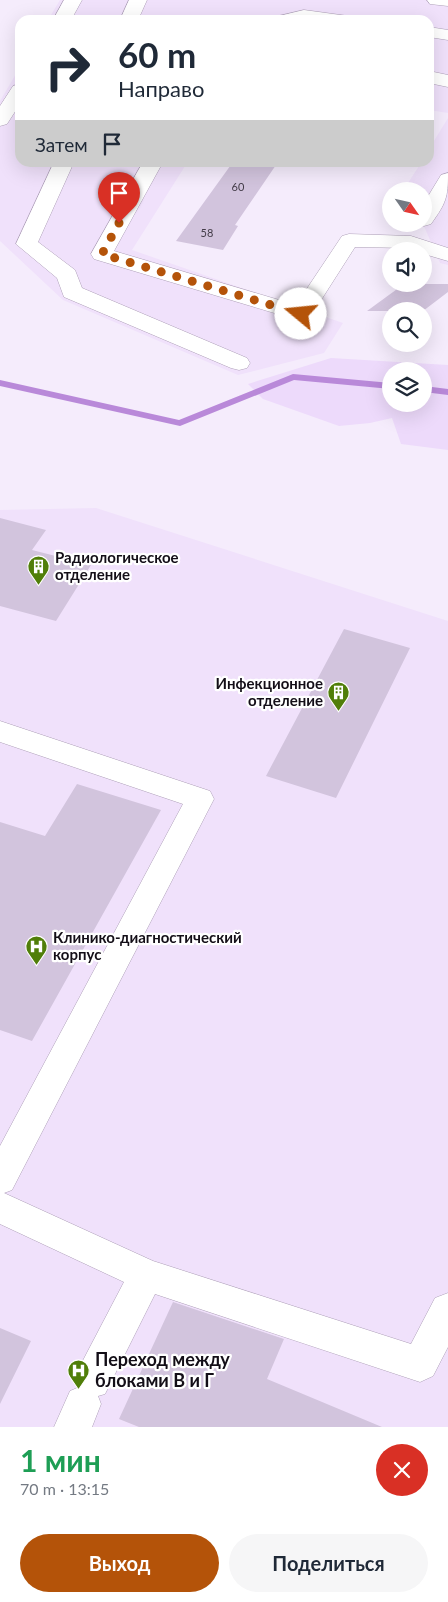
<!DOCTYPE html>
<html lang="ru">
<meta charset="utf-8">
<style>
:root{--surface:#fff;--page:#f6f6f7;--text:#1f2937;--muted:#747a83;--accent:#b45309}
body{margin:0;font-family:Lato,sans-serif;background:var(--page);color:var(--text);height:100vh;display:flex;flex-direction:column;font-size:19px;white-space:nowrap}
*{box-sizing:border-box;margin:0}
p{font-size:16px;color:var(--muted)}
.icon{flex:none;width:28px;height:28px;fill:none;stroke:currentColor;stroke-width:2;stroke-linecap:round;stroke-linejoin:round}
.map{position:relative;height:1427px;overflow:hidden}
.sheet{display:flex;flex-direction:column;background:var(--surface);flex:1}
.sheet>*{flex:none}
.guide{position:absolute;left:15px;top:15px;width:419px;height:152px;border-radius:15px;box-shadow:0 5px 20px #0002;background:#fff;color:var(--text);overflow:hidden}
.needle{width:32px;rotate:124deg}
.controls{position:absolute;left:382px;top:182px;display:grid;gap:10px}
.controls a{display:grid;place-items:center;width:50px;height:50px;border-radius:50%;background:var(--surface);box-shadow:0 5px 20px #0002;font-size:25px}
.pin{position:absolute;display:grid;place-items:center;width:42px;height:42px;color:#fff;margin:-51px -21px;border-radius:50% 50% 50% 0;rotate:-45deg;box-shadow:0 0 5px #0007}
.pin .icon{rotate:45deg}
.me{position:absolute;width:55px;margin:-28px;rotate:287deg;stroke-linejoin:round;filter:drop-shadow(0 0 4px #0008)}
.turn{display:flex;align-items:center;gap:18px;height:105px;padding:0 20px;font-size:22px}
.turn .icon{width:65px;height:65px;stroke-width:2.5}
.turn b{display:block;font-size:35px;line-height:42px}
.then{display:flex;align-items:center;height:48px;padding:0 20px;background:#0003;gap:10px;font-size:19px}
.round{display:grid;place-items:center;flex:none;width:52px;height:52px;border-radius:26px;background:var(--page)}
.head{display:flex;align-items:center;justify-content:space-between;height:85px;padding:0 20px}
h1{font-size:30px;font-weight:700;line-height:38px;color:#1e9e55}
.cta{display:flex;gap:10px;margin-top:auto;padding:10px 20px}
.cta a{flex:1;height:58px;border-radius:30px;background:var(--accent);color:#fff;font-size:20px;font-weight:700;line-height:58px;text-align:center}
.cta a+a{background:var(--page);color:var(--text)}
.map>svg:first-child{display:block}
.built{fill:#f0e1fb}
.green{fill:#eddafb;fill-rule:evenodd}
.lines{fill:none;stroke-linecap:round;stroke-linejoin:round}
.stream{fill:#b989d9;fill-rule:evenodd}
.building{fill:#d2c4dd}
.minor-casing{stroke:#aea0b8;stroke-width:1}
.minor{fill:#fff;fill-rule:evenodd}
.route{stroke:#b45309;stroke-width:9;stroke-dasharray:0 16.2}
.labels{text-anchor:middle;stroke-width:4.5;stroke-linejoin:round;paint-order:stroke}
.far-number-label{font-size:11px;fill:#433c48}
.poi-label{font-size:15px;font-weight:bold;fill:#130e17;stroke:#fff;text-anchor:start}
.near-poi-label{font-size:18px;font-weight:bold;fill:#130e17;stroke:#fff;text-anchor:start}
</style>
<div class="map">
<svg width="448" height="1427" viewBox="0 0 448 1427">
<rect width="100%" height="100%" fill="#f5ecfc"/>
<!-- built -->
<path class="built" d="M 60,0 L 448,0 L 448,113 L 429,110 L 429,20 L 48,20 Z
M 20,67 L 20,162 L 187,163 L 132,250 L 343,323 L 324,353 L 238,375 L 63,300 L 0,241 L 0,101 Z
M 448,118 L 448,265 L 440,263 L 423,224 L 424,191 L 409,191 L 406,186 L 421,163 L 429,162 L 429,149 Z
M 96,508 L 448,621 L 448,1427 L 0,1427 L 0,510 Z"/>
<!-- green -->
<path class="green" d="M 331,358 L 448,365 L 448,450 L 401,444 L 392,418 L 370,423 L 339,426 L 263,399 L 248,384 ZM 391,371 L 424,371 L 424,404 L 391,404 Z"/>
<g class="lines">
<!-- stream -->
<path class="stream" d="M 293,374 L 391,383 L 391,389 L 294,380 L 180,426 L 0,386 L 0,380 L 179,420 Z
M 424,386 L 448,389 L 448,395 L 424,392 Z"/>
</g>
<!-- building -->
<path class="building" d="M 233,162 L 278,162 L 235,225 L 238,226 L 223,250 L 176,241 Z
M 404,284 L 448,284 L 448,292 L 423,311 L 367,311 Z
M 0,518 L 46,530 L 32,550 L 91,565 L 56,621 L 0,606 Z
M 344,629 L 410,648 L 336,798 L 266,776 Z
M 77,784 L 161,810 L 32,1041 L 0,1030 L 0,822 L 45,836 Z
M 173,1302 L 284,1339 L 267,1379 L 382,1427 L 139,1427 L 119,1419 Z
M 0,1328 L 31,1341 L 0,1404 Z"/>
<g class="lines">
<defs>
<path id="minor" d="M 64,0 L 82,0 L 71,20 L 53,20 Z
M 129,0 L 147,0 L 138,20 L 120,20 Z
M 427,0 L 448,0 L 448,6 L 430,4 Z
M 304,10 L 348,16 L 351,20 L 276,20 L 279,16 Z
M 429,27 L 448,30 L 448,40 L 429,37 Z
M 429,71 L 448,75 L 448,87 L 429,83 Z
M 20,84 L 20,104 L 7,124 L 0,126 L 0,106 L 13,86 Z
M 54,162 L 74,162 L 38,242 L 75,270 L 82,288 L 247,358 L 250,363 L 247,368 L 239,370 L 231,368 L 64,297 L 57,278 L 16,244 Z
M 143,162 L 163,162 L 114,251 L 296,305 L 342,236 L 349,234 L 411,236 L 448,248 L 448,261 L 424,254 L 424,251 L 409,248 L 355,247 L 309,319 L 301,321 L 94,259 L 91,254 Z
M 448,173 C 448,198 446,203 431,224 L 424,226 L 417,224 L 424,224 L 424,203 L 441,175 Z
M 0,721 L 210,791 L 214,799 L 12,1190 L 4,1193 L 153,1261 L 411,1344 L 435,1298 L 448,1293 L 448,1347 L 433,1376 L 420,1382 L 155,1294 L 105,1394 L 98,1396 L 101,1404 L 92,1427 L 54,1427 L 70,1391 L 77,1388 L 74,1381 L 79,1368 L 124,1282 L 0,1224 L 0,1146 L 183,804 L 0,742 Z"/>
</defs>
<!-- minor casing -->
<use href="#minor" class="minor-casing"/>
<!-- minor -->
<use href="#minor" class="minor"/>
</g>
<g class="lines">
<!-- route -->
<path class="route" d="M 119,223 L 102,254 L 301,314"/>
</g>
<!-- icons -->
<defs>
<symbol id="building-pin" viewBox="-11 -11 22 30"><path d="M0 17L-7.5 6A9.5 9.5 0 1 1 7.5 6Z" fill="#507e09" stroke="#fff"/><path d="M-4-6H4V6H1V3H-1V6H-4ZM-2.5-4.3h1.7v1.8h-1.7ZM.8-4.3h1.7v1.8H.8ZM-2.5-1h1.7V.8h-1.7ZM.8-1h1.7V.8H.8Z" fill="#fff"/></symbol>
<symbol id="hospital-pin" viewBox="-11 -11 22 30"><path d="M0 17L-7.5 6A9.5 9.5 0 1 1 7.5 6Z" fill="#507e09" stroke="#fff"/><path d="M-5-5h3v3.5h4V-5h3V5h-3V1.5h-4V5h-3Z" fill="#fff"/></symbol>
</defs>
<g fill-rule="evenodd">
<use href="#building-pin" x="26" y="554" width="25" height="34"/>
<use href="#building-pin" x="326" y="680" width="25" height="34"/>
<use href="#hospital-pin" x="24" y="934" width="25" height="34"/>
<use href="#hospital-pin" x="66" y="1358" width="25" height="34"/>
</g>
<g class="labels">
<!-- far-number labels -->
<g class="far-number-label">
<text x="238" y="191">60</text>
<text x="207" y="237">58</text>
</g>
<!-- poi labels -->
<g class="poi-label">
<text x="55" y="563">Радиологическое<tspan x="55" dy="17">отделение</tspan></text>
<text x="323" y="689" text-anchor="end">Инфекционное<tspan x="323" dy="17">отделение</tspan></text>
<text x="53" y="943">Клинико-диагностический<tspan x="53" dy="17">корпус</tspan></text>
</g>
<!-- near-poi labels -->
<g class="near-poi-label">
<text x="95" y="1366">Переход между<tspan x="95" dy="21">блоками В и Г</tspan></text>
</g>
</g>
</svg>
<div class="controls">
<a><svg class="needle" viewBox="-14 -14 28 28"><path d="M0-13l5 13h-10z" fill="#e53935"/><path d="M0 13l5-13h-10z" fill="#747a83"/></svg></a>
<a><svg class="icon" aria-label="sound" viewBox="0 0 24 24"><path d="M4 9h4l5-4v14l-5-4H4zM17 9q2 3 0 6"/></svg></a>
<a><svg class="icon" aria-label="search" viewBox="0 0 24 24"><circle cx="10" cy="10" r="6"/><path d="M15 15l6 6"/></svg></a>
<a><svg class="icon" aria-label="layers" viewBox="0 0 24 24"><path d="M12 4l9 5-9 5-9-5zM3 14l9 5 9-5"/></svg></a>
</div>
<div class="pin" style="left:119px;top:223px;background:#d93025"><svg class="icon" aria-label="arrive" viewBox="0 0 24 24"><path d="M6 21V4h12l-3 4 3 4H6"/></svg></div>
<svg class="me" style="left:301px;top:314px" viewBox="-20 -20 40 40"><circle r="19" fill="#fff"/><path d="M0-13L10 11 0 6-10 11z" fill="#b45309"/></svg>
<div class="guide">
<div class="turn"><svg class="icon" aria-label="right" viewBox="0 0 24 24"><path d="M7 20v-9h11M14 6l5 5-5 5"/></svg><div><b>60 m</b>Направо</div></div>
<div class="then">Затем<svg class="icon" aria-label="arrive" viewBox="0 0 24 24"><path d="M6 21V4h12l-3 4 3 4H6"/></svg></div>
</div>
</div>
<section class="sheet">
<div class="head"><div><h1>1 мин</h1><p>70 m · 13:15</p></div><a class="round" style="background:#d93025;color:#fff"><svg class="icon" aria-label="close" viewBox="0 0 24 24"><path d="M6 6l12 12M18 6L6 18"/></svg></a></div>
<div class="cta"><a>Выход</a><a>Поделиться</a></div>
</section>
